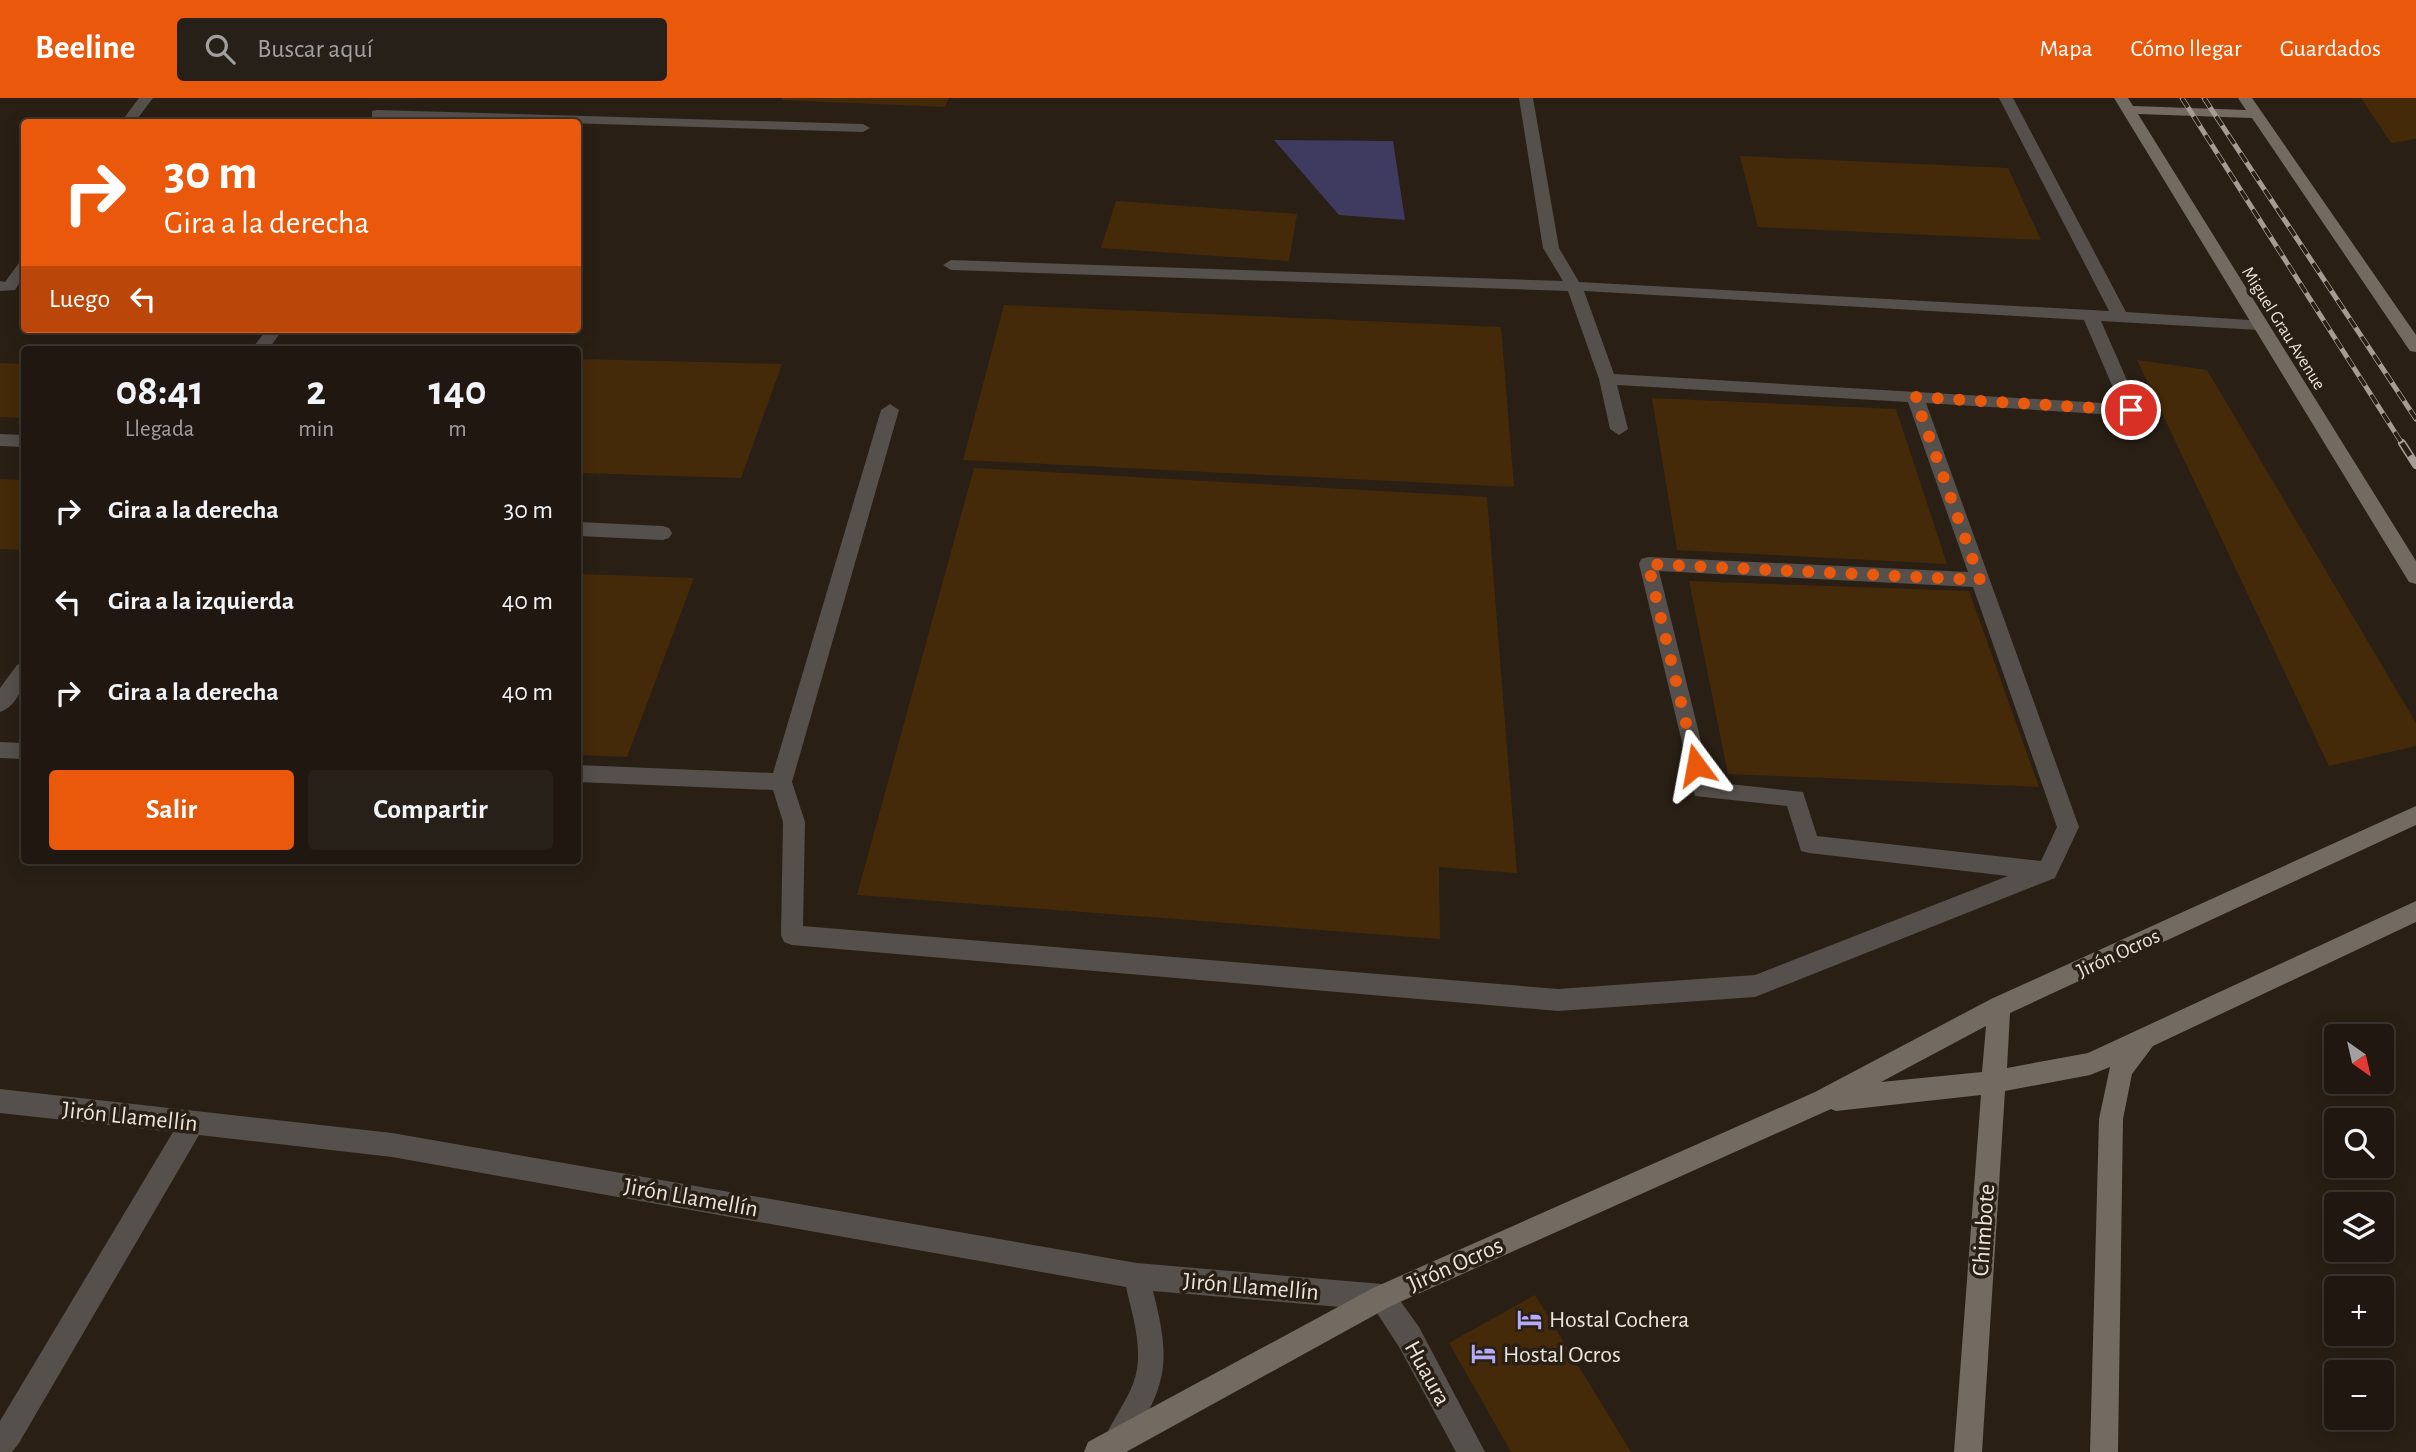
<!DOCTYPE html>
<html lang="es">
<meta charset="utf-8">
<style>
:root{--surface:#1f1710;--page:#272019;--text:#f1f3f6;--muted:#a19f9f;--line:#3c3630;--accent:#ea580c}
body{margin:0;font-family:"Alegreya Sans",sans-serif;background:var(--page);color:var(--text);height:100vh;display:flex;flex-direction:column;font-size:26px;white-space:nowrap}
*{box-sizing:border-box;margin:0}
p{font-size:23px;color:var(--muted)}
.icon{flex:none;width:38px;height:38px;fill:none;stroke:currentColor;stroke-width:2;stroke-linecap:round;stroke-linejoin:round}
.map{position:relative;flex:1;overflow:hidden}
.drawer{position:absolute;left:21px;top:248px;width:560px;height:518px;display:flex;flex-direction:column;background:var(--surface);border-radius:7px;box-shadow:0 4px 18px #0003,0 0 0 2px var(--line)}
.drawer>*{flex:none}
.guide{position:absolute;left:21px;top:21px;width:560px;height:214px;border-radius:7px;box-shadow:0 4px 18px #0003,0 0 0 2px var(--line);background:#ea580c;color:#fff;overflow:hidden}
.needle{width:46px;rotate:146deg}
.buttons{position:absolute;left:2324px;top:926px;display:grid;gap:14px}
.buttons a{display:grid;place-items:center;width:70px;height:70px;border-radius:7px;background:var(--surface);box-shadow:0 4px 18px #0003,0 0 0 2px var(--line);font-size:35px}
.pin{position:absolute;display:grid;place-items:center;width:60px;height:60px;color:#fff;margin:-30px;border:4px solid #fff;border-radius:50%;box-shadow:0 2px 7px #0007}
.me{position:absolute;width:77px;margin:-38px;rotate:347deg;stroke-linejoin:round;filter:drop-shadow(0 0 5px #0008)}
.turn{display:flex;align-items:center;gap:24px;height:147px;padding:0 28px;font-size:32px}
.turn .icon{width:91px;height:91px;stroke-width:2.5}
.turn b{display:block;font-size:49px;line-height:60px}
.then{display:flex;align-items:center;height:66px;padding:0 28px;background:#0003;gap:14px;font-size:26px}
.eta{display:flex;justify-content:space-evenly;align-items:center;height:119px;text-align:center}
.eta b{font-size:42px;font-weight:700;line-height:49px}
.primary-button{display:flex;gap:14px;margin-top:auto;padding:14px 28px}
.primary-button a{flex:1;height:80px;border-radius:7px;background:var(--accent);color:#fff;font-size:28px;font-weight:700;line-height:80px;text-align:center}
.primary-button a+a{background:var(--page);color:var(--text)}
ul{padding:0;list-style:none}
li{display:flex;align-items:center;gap:21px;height:91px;padding:0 28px}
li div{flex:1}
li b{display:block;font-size:26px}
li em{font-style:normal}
header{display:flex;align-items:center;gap:42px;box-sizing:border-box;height:98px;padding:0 35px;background:var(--accent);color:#fff}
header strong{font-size:33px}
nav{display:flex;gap:38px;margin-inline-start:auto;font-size:24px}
.search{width:490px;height:63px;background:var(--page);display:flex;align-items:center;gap:18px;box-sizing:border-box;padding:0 24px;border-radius:7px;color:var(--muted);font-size:26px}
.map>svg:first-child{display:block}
.green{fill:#3f3a60}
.building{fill:#452a09}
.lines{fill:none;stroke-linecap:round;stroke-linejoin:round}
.lane{fill:#55504b;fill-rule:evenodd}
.street{fill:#55504b;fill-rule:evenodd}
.secondary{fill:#736a62;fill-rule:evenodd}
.rail-far1-casing{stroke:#a59c95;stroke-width:5}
.rail-casing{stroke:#a59c95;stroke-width:8}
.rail-far1{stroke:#291f15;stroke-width:3.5;stroke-dasharray:11;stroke-linecap:butt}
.rail{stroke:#291f15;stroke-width:5;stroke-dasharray:15;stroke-linecap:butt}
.route{stroke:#ea580c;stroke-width:12;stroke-dasharray:0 21.6}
.labels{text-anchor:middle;stroke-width:7;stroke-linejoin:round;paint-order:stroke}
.far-street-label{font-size:18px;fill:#ebe3dd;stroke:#291f15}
.street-label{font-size:21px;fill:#ebe3dd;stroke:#291f15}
.near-street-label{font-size:24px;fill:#ebe3dd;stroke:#291f15}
.near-poi-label{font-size:24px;fill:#ebe3dd;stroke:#291f15;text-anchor:start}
</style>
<header>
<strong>Beeline</strong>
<div class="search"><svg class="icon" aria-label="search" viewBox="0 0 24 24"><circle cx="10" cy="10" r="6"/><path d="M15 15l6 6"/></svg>Buscar aquí</div>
<nav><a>Mapa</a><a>Cómo llegar</a><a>Guardados</a></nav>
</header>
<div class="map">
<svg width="2416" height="1354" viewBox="0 0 2416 1354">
<rect width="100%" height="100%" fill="#291f15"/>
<!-- green -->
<path class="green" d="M 1274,42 L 1393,43 L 1405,122 L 1339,117 Z"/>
<!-- building -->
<path class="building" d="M 782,0 L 949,0 L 945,9 L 782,2 Z
M 2361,0 L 2416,0 L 2416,41 L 2391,45 Z
M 1740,58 L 2008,70 L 2041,142 L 1758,129 Z
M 1116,103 L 1297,116 L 1289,163 L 1101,150 Z
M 1004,207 L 1501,229 L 1514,389 L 963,362 Z
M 578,261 L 782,266 L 741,380 L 578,375 Z
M 2137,262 L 2207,272 L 2416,625 L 2416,648 L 2329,668 Z
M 0,265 L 24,266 L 24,320 L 0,319 Z
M 1652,300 L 1896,311 L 1947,466 L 1677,452 Z
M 974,370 L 1487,399 L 1517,775 L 1439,769 L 1440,841 L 857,797 Z
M 0,381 L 24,382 L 24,452 L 0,451 Z
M 578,476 L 694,480 L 627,659 L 578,657 Z
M 1689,483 L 1969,493 L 2039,689 L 1728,676 Z
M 1535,1197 L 1631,1354 L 1511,1354 L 1449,1245 Z"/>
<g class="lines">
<!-- lane -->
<path class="lane" d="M 139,0 L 153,0 L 135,24 L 121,24 Z
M 1519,0 L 1533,0 L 1559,150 L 1579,184 L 2109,213 L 1999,0 L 2013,0 L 2126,214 L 2265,223 L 2267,227 L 2265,231 L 2259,232 L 2101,223 L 2140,312 L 2131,318 L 1926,305 L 2079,729 L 2055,780 L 1755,899 L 1558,913 L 792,847 L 784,844 L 781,837 L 783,724 L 773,692 L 578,684 L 578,667 L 773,675 L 881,312 L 890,306 L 899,312 L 792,684 L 805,724 L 803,828 L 1558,891 L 1755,877 L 2008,778 L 1809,755 L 1801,753 L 1787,708 L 1695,698 L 1639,466 L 1641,461 L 1648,459 L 1968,474 L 1908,304 L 1617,287 L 1628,331 L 1619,337 L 1610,331 L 1599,281 L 1568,193 L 951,172 L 943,167 L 951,162 L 1563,183 L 1543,150 ZM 1584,193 L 2084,222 L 2120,306 L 1614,276 ZM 1659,473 L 1973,489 L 2057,729 L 2041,763 L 1817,738 L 1803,694 L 1711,684 Z
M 377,12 L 863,26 L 870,30 L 863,34 L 372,19 L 372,13 Z
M 24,163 L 24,178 L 15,192 L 0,193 L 0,183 L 5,184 L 19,165 Z
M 267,231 L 283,231 L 268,252 L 251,252 Z
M 0,336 L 24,337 L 24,349 L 0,348 Z
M 578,424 L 663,428 L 669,430 L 672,435 L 669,440 L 663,442 L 578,438 Z
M 24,564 C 26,582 20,607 0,614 L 0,590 L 17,567 Z
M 0,644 L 24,645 L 24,661 L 0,660 Z"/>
<!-- street -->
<path class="street" d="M 0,991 L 392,1035 L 1137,1165 L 1382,1186 L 1391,1190 L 1419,1229 L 1485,1354 L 1456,1354 L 1399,1249 L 1375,1212 L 1153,1193 C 1173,1271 1165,1285 1127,1354 L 1107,1354 L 1103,1344 C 1111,1324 1125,1306 1133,1286 C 1145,1255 1133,1220 1126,1189 L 392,1059 L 199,1037 L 19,1345 L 12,1354 L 0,1354 L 0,1323 L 173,1034 L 0,1015 Z"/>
<!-- secondary -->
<path class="secondary" d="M 2114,0 L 2128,0 L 2133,8 L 2246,12 L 2238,0 L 2252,0 L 2416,237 L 2416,254 L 2410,253 L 2252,20 L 2138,16 L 2416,463 L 2416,486 L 2409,484 Z
M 2416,708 L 2416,727 L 2010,915 L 2007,970 L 2088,955 L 2416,803 L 2416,824 L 2153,948 L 2132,976 L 2123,1021 L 2118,1354 L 2090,1354 L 2099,1021 L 2110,969 L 2090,977 L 2005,993 L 1982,1354 L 1954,1354 L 1981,997 L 1836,1013 L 1831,1011 L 1391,1208 L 1126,1354 L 1084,1354 L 1088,1344 L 1373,1190 L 1815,994 L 1991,901 ZM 1986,928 L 1982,974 L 1881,984 Z"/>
<defs>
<path id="rail-far1" d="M 2182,0 L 2403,347
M 2204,0 L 2416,321"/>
<path id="rail" d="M 2402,345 L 2416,367"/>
</defs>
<!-- rail-far1 casing -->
<use href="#rail-far1" class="rail-far1-casing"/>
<!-- rail casing -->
<use href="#rail" class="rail-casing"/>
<!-- rail-far1 -->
<use href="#rail-far1" class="rail-far1"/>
<!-- rail -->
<use href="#rail" class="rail"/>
</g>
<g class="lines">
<!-- route -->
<path class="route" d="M 1696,667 L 1648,466 L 1980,482 L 1915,299 L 2131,312"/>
</g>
<!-- icons -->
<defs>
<symbol id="hotel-bare" viewBox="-9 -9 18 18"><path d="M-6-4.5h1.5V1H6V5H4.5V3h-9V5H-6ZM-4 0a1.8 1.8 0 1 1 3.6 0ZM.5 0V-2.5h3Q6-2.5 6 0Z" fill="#b5acf8" stroke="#291f15" stroke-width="2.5" paint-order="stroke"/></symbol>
</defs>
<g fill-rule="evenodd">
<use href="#hotel-bare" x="1512" y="1204" width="35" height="35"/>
<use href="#hotel-bare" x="1466" y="1238" width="35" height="35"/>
</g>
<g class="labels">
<!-- far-street labels -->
<g class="far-street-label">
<text transform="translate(2284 230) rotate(58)" y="6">Miguel Grau Avenue</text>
</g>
<!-- street labels -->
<g class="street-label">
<text transform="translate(2118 855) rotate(-25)" y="7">Jirón Ocros</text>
</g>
<!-- near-street labels -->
<g class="near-street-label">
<text transform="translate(130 1018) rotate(6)" y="8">Jirón Llamellín</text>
<text transform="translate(691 1099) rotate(10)" y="8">Jirón Llamellín</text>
<text transform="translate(1983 1132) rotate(-86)" y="8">Chimbote</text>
<text transform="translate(1455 1166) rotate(-24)" y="8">Jirón Ocros</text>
<text transform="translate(1251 1188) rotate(5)" y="8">Jirón Llamellín</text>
<text transform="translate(1428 1275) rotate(61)" y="8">Huaura</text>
</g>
<!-- near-poi labels -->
<g class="near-poi-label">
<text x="1549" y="1229">Hostal Cochera</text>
<text x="1503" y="1264">Hostal Ocros</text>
</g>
</g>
</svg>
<div class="buttons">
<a><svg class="needle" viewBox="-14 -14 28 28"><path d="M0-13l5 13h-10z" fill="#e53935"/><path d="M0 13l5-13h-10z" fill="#a19f9f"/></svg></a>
<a><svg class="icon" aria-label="search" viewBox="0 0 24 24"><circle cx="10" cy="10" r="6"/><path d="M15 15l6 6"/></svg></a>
<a><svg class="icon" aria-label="layers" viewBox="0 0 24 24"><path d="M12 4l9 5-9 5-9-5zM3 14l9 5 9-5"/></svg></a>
<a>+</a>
<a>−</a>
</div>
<div class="pin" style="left:2131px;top:312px;background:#d93025"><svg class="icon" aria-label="arrive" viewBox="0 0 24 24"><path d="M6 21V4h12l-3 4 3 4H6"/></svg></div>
<svg class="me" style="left:1696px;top:667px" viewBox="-20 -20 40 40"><path d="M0-17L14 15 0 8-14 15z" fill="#ea580c" stroke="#fff" stroke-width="4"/></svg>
<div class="guide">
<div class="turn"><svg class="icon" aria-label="right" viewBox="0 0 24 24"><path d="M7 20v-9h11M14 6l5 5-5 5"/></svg><div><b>30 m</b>Gira a la derecha</div></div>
<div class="then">Luego<svg class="icon" aria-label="left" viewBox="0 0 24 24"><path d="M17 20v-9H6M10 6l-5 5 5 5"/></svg></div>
</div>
<section class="drawer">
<div class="eta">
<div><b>08:41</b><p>Llegada</p></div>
<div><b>2</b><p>min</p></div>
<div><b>140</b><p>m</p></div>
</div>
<ul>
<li><svg class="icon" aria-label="right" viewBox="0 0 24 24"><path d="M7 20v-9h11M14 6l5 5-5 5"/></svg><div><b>Gira a la derecha</b></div><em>30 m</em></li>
<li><svg class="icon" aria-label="left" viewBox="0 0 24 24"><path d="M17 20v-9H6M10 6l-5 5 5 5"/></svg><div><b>Gira a la izquierda</b></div><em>40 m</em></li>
<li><svg class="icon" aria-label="right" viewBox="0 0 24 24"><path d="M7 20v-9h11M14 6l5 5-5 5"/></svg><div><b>Gira a la derecha</b></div><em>40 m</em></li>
</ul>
<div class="primary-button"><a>Salir</a><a>Compartir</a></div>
</section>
</div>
